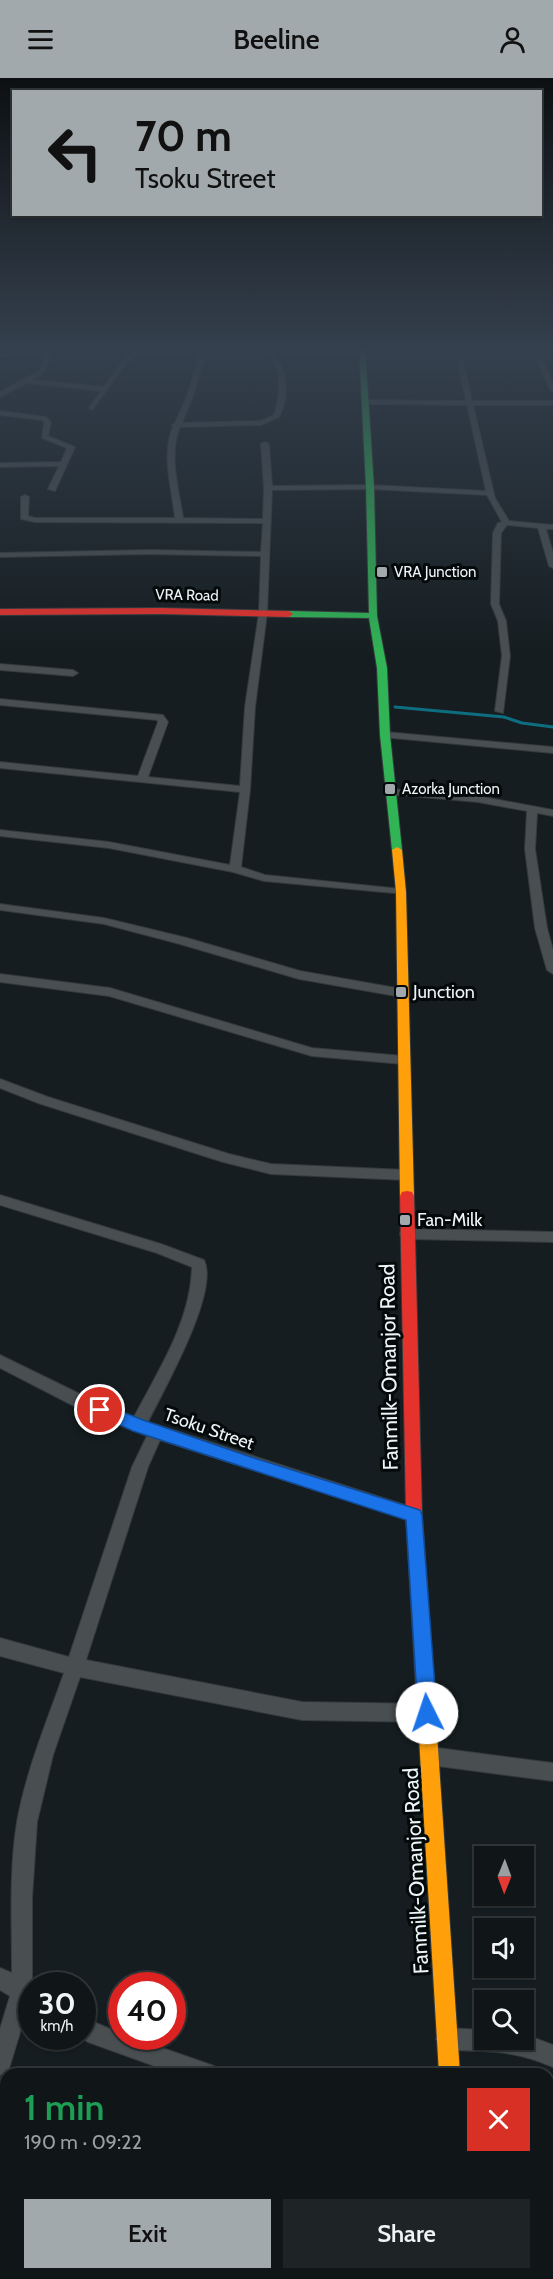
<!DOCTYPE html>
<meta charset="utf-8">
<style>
:root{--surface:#101618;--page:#1e2325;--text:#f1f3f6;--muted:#9c9fa2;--line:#303537;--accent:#a1a9ac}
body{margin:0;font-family:Cabin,sans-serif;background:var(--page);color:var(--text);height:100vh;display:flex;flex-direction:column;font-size:22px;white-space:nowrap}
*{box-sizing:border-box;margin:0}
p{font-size:20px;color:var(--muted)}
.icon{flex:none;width:33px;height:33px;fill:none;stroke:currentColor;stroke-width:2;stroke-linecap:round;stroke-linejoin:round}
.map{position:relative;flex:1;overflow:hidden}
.drawer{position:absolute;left:0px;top:1990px;width:554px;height:212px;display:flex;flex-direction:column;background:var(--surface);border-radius:18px 18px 0 0;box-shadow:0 2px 4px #0004,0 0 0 2px var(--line)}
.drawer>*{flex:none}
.hud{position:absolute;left:12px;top:12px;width:530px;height:126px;border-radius:0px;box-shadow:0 2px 4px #0004,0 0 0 2px var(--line);background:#a1a9ac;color:#111;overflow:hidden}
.needle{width:39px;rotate:181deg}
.fabs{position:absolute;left:474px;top:1768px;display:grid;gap:12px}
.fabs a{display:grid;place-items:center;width:60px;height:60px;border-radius:0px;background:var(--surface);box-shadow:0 2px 4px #0004,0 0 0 2px var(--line);font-size:30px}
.speed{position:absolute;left:18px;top:1894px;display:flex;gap:12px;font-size:30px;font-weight:700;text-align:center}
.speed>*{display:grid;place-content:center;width:78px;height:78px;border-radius:50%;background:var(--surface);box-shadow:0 2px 4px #0004,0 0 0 2px var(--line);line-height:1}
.speed small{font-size:15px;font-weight:400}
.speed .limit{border:9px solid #d22;background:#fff;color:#111}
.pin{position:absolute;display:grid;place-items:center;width:51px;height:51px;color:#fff;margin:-26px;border:3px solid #fff;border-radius:50%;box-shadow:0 2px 6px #0007}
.me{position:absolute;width:66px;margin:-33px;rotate:356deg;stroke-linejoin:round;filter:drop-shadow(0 0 4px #0008)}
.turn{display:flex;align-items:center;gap:21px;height:126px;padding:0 24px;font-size:27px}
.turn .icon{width:78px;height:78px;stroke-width:2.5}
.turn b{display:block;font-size:42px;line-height:51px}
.round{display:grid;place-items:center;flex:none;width:63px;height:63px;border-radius:0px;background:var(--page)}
.head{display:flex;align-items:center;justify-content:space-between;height:102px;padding:0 24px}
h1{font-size:36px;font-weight:600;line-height:45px;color:#1e9e55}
.action{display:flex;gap:12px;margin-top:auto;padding:12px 24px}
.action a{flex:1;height:69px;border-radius:0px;background:var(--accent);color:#111;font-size:24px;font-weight:600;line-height:69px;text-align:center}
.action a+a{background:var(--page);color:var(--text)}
header{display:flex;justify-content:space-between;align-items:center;height:78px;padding:0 24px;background:var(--accent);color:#111;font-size:27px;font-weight:600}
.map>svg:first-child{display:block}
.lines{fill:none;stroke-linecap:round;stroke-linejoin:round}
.stream{stroke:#0e6e81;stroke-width:3}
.street-casing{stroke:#343a3c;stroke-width:2}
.fast-casing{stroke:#343a3c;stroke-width:2}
.slow-casing{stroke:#343a3c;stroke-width:2}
.jam-casing{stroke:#343a3c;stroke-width:2}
.street{fill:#494f51;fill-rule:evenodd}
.fast{fill:#30b455;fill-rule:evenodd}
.slow{fill:#ff9f0a;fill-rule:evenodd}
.jam{fill:#e5322d;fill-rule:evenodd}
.route{fill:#1a73e8;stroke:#114b97;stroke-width:1.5}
.poi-dot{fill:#a1a9ac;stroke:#04090a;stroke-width:2}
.labels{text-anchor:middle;stroke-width:6;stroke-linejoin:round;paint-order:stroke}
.far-poi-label{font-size:15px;fill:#ecf5f8;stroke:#04090a;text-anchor:start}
.far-street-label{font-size:15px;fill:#ecf5f8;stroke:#04090a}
.poi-label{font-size:18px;fill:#ecf5f8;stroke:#04090a;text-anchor:start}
.street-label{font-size:18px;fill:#ecf5f8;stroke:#04090a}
.near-street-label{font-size:21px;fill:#ecf5f8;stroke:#04090a}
</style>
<header><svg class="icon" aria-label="menu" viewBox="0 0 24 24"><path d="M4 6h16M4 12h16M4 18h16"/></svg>Beeline<svg class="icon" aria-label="person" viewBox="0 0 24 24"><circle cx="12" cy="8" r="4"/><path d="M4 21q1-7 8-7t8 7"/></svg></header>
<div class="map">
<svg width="553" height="2201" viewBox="0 0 553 2201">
<rect width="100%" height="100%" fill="#151d20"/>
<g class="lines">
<!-- stream -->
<path class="stream" d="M 395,629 L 504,639 L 522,645 L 553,649"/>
<defs>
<path id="street" d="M 48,269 L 54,269 L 45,294 L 33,302 L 104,309 L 124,281 L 137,271 L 261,269 L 365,274 L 363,277 L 269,274 C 288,287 290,319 279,339 L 261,347 L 180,349 C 168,376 179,412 183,440 L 263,441 L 264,410 L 261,366 L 265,364 L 269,366 L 272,408 L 370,407 L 486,413 L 467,327 L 366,326 L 363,324 L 366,322 L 466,323 L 454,269 L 460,269 L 472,323 L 553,323 L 553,327 L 473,327 L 495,420 L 509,443 L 553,447 L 553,451 L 546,451 L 553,475 L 553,490 L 549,488 L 538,450 L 507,447 L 501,455 L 499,526 L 506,543 L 510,578 L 503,635 L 495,633 L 502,578 L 498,543 L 491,526 L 493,455 L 498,445 L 502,444 L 487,417 L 370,411 L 272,412 L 267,535 L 255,629 L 250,712 L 241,789 L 265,797 L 401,811 L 406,814 L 405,816 L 264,803 L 233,794 L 109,770 L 0,758 L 0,752 L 109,764 L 230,787 L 240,714 L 0,690 L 0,684 L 138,698 L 158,644 L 157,642 L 0,627 L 0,621 L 163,637 L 168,644 L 148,699 L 240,708 L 245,629 L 259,535 L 261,478 L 150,476 L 0,479 L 0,475 L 150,472 L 261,474 L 263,445 L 35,444 L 21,441 L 21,419 L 25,417 L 29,419 L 28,438 L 35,440 L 175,440 C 172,412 161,376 173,349 L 172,347 L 175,345 L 187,318 L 200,274 L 139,275 L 128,283 L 92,332 L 89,330 L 101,313 L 27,305 L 0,319 L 0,314 L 39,293 L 45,277 L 0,279 L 0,275 L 46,273 ZM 260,273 C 264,276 269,279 273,282 C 283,294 279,323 274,337 L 260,343 L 182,345 L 193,318 L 207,274 Z
M 531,269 L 537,269 L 553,305 L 553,314 L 550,312 Z
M 0,333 L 46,339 L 51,344 L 48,358 L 75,369 L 55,413 L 48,411 L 59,388 L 0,389 L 0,385 L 61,384 L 67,370 L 42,360 L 44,344 L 42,342 L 0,337 Z
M 0,586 L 73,592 L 78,595 L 73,598 L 0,592 Z
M 385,654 L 553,669 L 553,675 L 382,659 L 380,657 Z
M 392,711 L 478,718 L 553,732 L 553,738 L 537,735 L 535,771 L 547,850 L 553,872 L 553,896 L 547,892 L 535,850 L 525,771 L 527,733 L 478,724 L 388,716 L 388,712 Z
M 0,826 L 104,840 L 187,860 L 300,893 L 402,911 L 408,915 L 402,919 L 299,901 L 180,866 L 104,846 L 0,832 Z
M 0,896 L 110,910 L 312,970 L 403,978 L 409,982 L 403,986 L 312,978 L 109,918 L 0,904 Z
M 0,1001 L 48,1019 L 229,1076 L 271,1086 L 406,1092 L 413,1097 L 406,1102 L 271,1096 L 223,1084 L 38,1025 L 0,1010 Z
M 0,1117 L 161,1166 L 204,1182 C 220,1214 163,1313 148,1344 L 414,1430 L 420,1432 L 422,1437 L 420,1442 L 414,1444 L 160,1362 L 148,1389 L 86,1582 L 302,1624 L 427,1626 L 433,1629 L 436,1635 L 433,1641 L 427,1644 L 302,1642 L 80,1599 L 53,1677 L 37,1744 L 32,1820 L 32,1929 L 28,1928 L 8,1994 L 0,1997 L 0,1951 L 10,1918 L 0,1912 L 0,1890 L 12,1895 C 12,1846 9,1793 17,1744 C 26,1693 47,1643 64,1595 L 0,1578 L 0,1560 L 69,1579 L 132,1389 L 147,1358 L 76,1329 L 0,1290 L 0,1277 L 86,1319 L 134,1339 C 158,1293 191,1243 192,1189 L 157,1175 L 0,1127 Z
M 407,1151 L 553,1154 L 553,1164 L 407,1161 L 402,1160 L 400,1156 L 402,1152 Z
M 430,1669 L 553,1685 L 553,1703 L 430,1687 L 423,1685 L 421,1678 L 423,1671 Z
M 82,1939 L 122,1956 L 122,1959 L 131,1959 L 214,1988 L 216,1996 L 177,1996 L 88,1964 L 79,1959 L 82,1959 Z
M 447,1950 L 484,1952 L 484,1962 L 524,1962 L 524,1956 L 553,1967 L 553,1989 C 513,1972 489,1973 447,1972 L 440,1968 L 436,1961 L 440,1954 Z
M 219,2196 L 243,2196 L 242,2201 L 218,2201 Z"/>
<path id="fast" d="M 359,269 L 365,269 L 374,409 L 377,538 L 387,590 L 390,657 L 402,772 L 397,775 L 392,772 L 380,657 L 377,590 L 369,540 L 289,539 L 285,536 L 289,533 L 369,535 L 366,409 Z"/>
<path id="slow" d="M 397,769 L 402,772 L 406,814 L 414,1118 L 412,1122 L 402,1122 L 400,1118 L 396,814 L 392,772 Z
M 426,1617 L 432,1620 L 435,1626 L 460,1996 L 439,1996 L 417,1626 L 420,1620 Z
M 456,2196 L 480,2196 L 480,2201 L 456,2201 Z"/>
<path id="jam" d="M 162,530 L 289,533 L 293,536 L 289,539 L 162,536 L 0,537 L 0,531 Z
M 407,1113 L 412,1114 L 414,1118 L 422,1437 L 435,1626 L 432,1632 L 426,1635 L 420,1632 L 417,1626 L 406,1437 L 400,1118 L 402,1114 Z"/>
</defs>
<!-- street casing -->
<use href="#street" class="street-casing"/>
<!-- fast casing -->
<use href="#fast" class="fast-casing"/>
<!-- slow casing -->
<use href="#slow" class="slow-casing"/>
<!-- jam casing -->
<use href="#jam" class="jam-casing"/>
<!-- street -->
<use href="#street" class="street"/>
<!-- fast -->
<use href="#fast" class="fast"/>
<!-- slow -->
<use href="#slow" class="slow"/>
<!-- jam -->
<use href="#jam" class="jam"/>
</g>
<!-- sky -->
<linearGradient id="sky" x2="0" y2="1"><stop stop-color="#0c1012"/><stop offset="0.47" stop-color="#35404e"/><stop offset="1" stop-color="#35404e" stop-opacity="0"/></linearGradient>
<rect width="553" height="577" fill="url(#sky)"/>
<!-- route -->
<path class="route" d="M 100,1325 L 143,1342 L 254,1380 L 420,1432 L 422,1437 L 437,1635 L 434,1642 L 427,1645 L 421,1642 L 418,1635 L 406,1442 L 133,1353 L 95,1336 L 92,1332 L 95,1327 Z"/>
<!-- markers -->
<g class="poi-dot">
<rect x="376" y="488" width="12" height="12" rx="3"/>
<rect x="384" y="705" width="12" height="12" rx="3"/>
<rect x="395" y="908" width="12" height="12" rx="3"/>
<rect x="399" y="1136" width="12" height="12" rx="3"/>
</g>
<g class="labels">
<!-- far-poi labels -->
<g class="far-poi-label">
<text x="394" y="499">VRA Junction</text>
<text x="402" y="716">Azorka Junction</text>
</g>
<!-- far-street labels -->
<g class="far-street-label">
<text transform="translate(187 517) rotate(1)" y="5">VRA Road</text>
</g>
<!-- poi labels -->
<g class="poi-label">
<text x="413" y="920">Junction</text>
<text x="417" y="1148">Fan-Milk</text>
</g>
<!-- street labels -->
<g class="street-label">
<text transform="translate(209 1351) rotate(19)" y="6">Tsoku Street</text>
</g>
<!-- near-street labels -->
<g class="near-street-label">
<text transform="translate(389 1289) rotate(-91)" y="7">Fanmilk-Omanjor Road</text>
<text transform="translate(416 1793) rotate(-93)" y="7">Fanmilk-Omanjor Road</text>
</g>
</g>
</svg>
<div class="fabs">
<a><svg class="needle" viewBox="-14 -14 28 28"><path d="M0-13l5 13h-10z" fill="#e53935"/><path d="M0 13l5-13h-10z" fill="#9c9fa2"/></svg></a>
<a><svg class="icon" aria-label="sound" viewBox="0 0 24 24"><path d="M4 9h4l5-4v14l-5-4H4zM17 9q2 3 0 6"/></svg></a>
<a><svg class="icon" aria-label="search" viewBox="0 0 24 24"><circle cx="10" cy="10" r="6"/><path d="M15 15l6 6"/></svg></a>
</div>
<div class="speed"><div>30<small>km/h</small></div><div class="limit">40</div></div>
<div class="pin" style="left:100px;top:1332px;background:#d93025"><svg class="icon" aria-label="arrive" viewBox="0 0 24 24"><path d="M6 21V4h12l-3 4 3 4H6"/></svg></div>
<svg class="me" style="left:427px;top:1635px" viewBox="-20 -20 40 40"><circle r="19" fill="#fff"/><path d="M0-13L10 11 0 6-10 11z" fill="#1a73e8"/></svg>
<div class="hud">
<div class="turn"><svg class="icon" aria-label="left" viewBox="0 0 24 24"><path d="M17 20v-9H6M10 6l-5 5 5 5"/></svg><div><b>70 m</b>Tsoku Street</div></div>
</div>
<section class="drawer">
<div class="head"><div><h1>1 min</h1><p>190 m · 09:22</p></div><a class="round" style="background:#d93025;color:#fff"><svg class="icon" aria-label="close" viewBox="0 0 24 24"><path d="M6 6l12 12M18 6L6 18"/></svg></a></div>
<div class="action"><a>Exit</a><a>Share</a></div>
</section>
</div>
